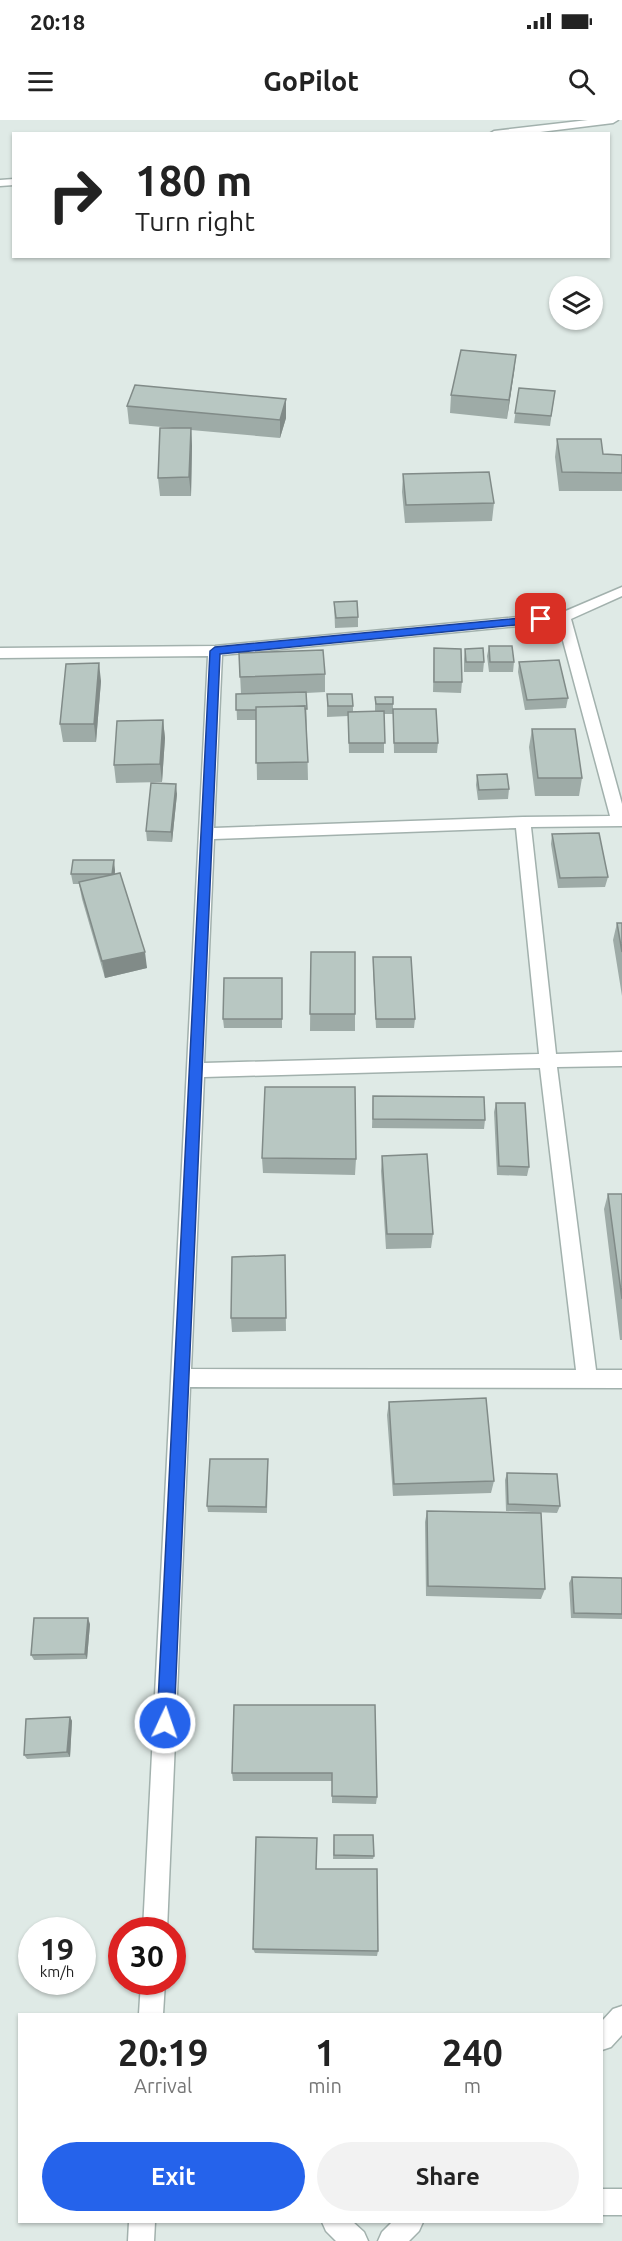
<!DOCTYPE html>
<style>
:root{--surface:#fff;--page:#f2f2f2;--text:#222;--muted:#767676;--accent:#2563eb}
body{margin:0;font-family:Ubuntu,sans-serif;background:var(--page);color:var(--text);height:100vh;display:flex;flex-direction:column;font-size:22px;white-space:nowrap}
*{box-sizing:border-box;margin:0}
p{font-size:20px;color:var(--muted)}
.icon{flex:none;width:33px;height:33px;fill:none;stroke:currentColor;stroke-width:2;stroke-linecap:round;stroke-linejoin:round}
.map{position:relative;flex:1;overflow:hidden}
.sheet{position:absolute;left:18px;top:1893px;width:585px;height:210px;display:flex;flex-direction:column;background:var(--surface);border-radius:0px;box-shadow:0 2px 4px #0004}
.sheet>*{flex:none}
.guide{position:absolute;left:12px;top:12px;width:598px;height:126px;border-radius:0px;box-shadow:0 2px 4px #0004;background:#fff;color:var(--text);overflow:hidden}
.controls{position:absolute;left:549px;top:156px;display:grid;gap:12px}
.controls a{display:grid;place-items:center;width:54px;height:54px;border-radius:50%;background:var(--surface);box-shadow:0 2px 4px #0004;font-size:30px}
.speed{position:absolute;left:18px;top:1797px;display:flex;gap:12px;font-size:30px;font-weight:700;text-align:center}
.speed>*{display:grid;place-content:center;width:78px;height:78px;border-radius:50%;background:var(--surface);box-shadow:0 2px 4px #0004;line-height:1}
.speed small{font-size:15px;font-weight:400}
.speed .limit{border:9px solid #d22;background:#fff;color:#111}
.pin{position:absolute;display:grid;place-items:center;width:51px;height:51px;color:#fff;margin:-26px;border-radius:12px;box-shadow:0 3px 9px #0006}
.me{position:absolute;width:66px;margin:-33px;rotate:3deg;stroke-linejoin:round;filter:drop-shadow(0 0 4px #0008)}
.turn{display:flex;align-items:center;gap:21px;height:126px;padding:0 24px;font-size:27px}
.turn .icon{width:78px;height:78px;stroke-width:2.5}
.turn b{display:block;font-size:42px;line-height:51px}
.eta{display:flex;justify-content:space-evenly;align-items:center;height:102px;text-align:center}
.eta b{font-size:36px;font-weight:700;line-height:42px}
.cta{display:flex;gap:12px;margin-top:auto;padding:12px 24px}
.cta a{flex:1;height:69px;border-radius:36px;background:var(--accent);color:#fff;font-size:24px;font-weight:700;line-height:69px;text-align:center}
.cta a+a{background:var(--page);color:var(--text)}
.status{display:flex;justify-content:space-between;align-items:center;height:42px;padding:0 30px;background:var(--surface);direction:ltr}
.status svg{height:16px;fill:currentColor}
header{display:flex;justify-content:space-between;align-items:center;height:78px;padding:0 24px;background:var(--surface);font-size:27px;font-weight:700}
.map>svg:first-child{display:block}
.lines{fill:none;stroke-linecap:round;stroke-linejoin:round}
.street-casing{stroke:#a2b1ad;stroke-width:3}
.street{fill:#fff;fill-rule:evenodd}
.wall{fill:#9eaba7}
.shaded-wall{fill:#818b88}
.building{fill:#b8c7c2;stroke:#818b88;stroke-width:1.5}
.route{fill:#2563eb;stroke:#184099;stroke-width:1.5}
</style>
<div class="status"><b>20:18</b><svg viewBox="0 0 49 12"><path d="M0 12V9h3v3zM5 12V6h3v6zM10 12V3h3v9zM15 12V0h3v12zM26 1h20v11H26zM47 4h2v5h-2z"/></svg></div>
<header><svg class="icon" aria-label="menu" viewBox="0 0 24 24"><path d="M4 6h16M4 12h16M4 18h16"/></svg>GoPilot<svg class="icon" aria-label="search" viewBox="0 0 24 24"><circle cx="10" cy="10" r="6"/><path d="M15 15l6 6"/></svg></header>
<div class="map">
<svg width="622" height="2121" viewBox="0 0 622 2121">
<rect width="100%" height="100%" fill="#dfeae6"/>
<g class="lines">
<defs>
<path id="street" d="M 588,0 L 618,0 L 613,3 L 524,14 L 489,14 L 494,11 Z
M 14,59 L 14,65 L 0,66 L 0,60 Z
M 622,467 L 622,476 L 571,499 L 622,684 L 622,706 L 531,707 L 556,934 L 622,932 L 622,946 L 557,947 L 596,1250 L 622,1250 L 622,1268 L 190,1267 L 167,1810 L 143,1810 L 208,536 L 0,538 L 0,528 L 215,526 L 561,493 ZM 558,502 L 610,696 L 523,697 L 214,708 L 222,535 ZM 516,708 L 539,934 L 204,943 L 214,719 ZM 540,948 L 576,1250 L 191,1249 L 204,957 Z
M 141,1862 L 165,1862 L 163,1894 L 139,1894 Z
M 622,1886 L 622,1915 L 611,1927 L 602,1930 L 602,1901 L 613,1889 Z
M 602,2069 L 622,2069 L 622,2095 L 602,2095 Z
M 129,2102 L 155,2102 L 154,2121 L 128,2121 Z
M 322,2102 L 353,2102 L 364,2112 L 368,2121 L 336,2121 L 326,2111 Z
M 392,2102 L 423,2102 L 419,2111 L 409,2121 L 378,2121 L 382,2112 Z"/>
</defs>
<!-- street casing -->
<use href="#street" class="street-casing"/>
<!-- street -->
<use href="#street" class="street"/>
</g>
<!-- wall -->
<path class="wall" d="M 516,235 L 507,299 L 450,293 L 451,275 Z
M 519,268 L 555,271 L 550,306 L 514,303 Z
M 127,286 L 286,298 L 280,318 L 191,310 L 192,326 L 191,376 L 160,376 L 158,358 L 173,308 L 129,304 Z
M 557,319 L 603,334 L 622,335 L 622,371 L 559,371 L 555,337 Z
M 403,354 L 494,383 L 492,401 L 405,403 L 402,372 Z
M 334,482 L 358,497 L 358,507 L 335,508 Z
M 489,526 L 514,542 L 513,552 L 489,552 L 487,536 Z
M 434,528 L 462,562 L 461,573 L 433,572 Z
M 465,529 L 484,542 L 483,552 L 464,552 L 464,539 Z
M 239,533 L 325,554 L 325,572 L 306,573 L 308,660 L 257,660 L 256,600 L 237,600 L 236,574 L 241,574 Z
M 519,542 L 568,578 L 566,588 L 525,590 L 518,552 Z
M 101,561 L 96,622 L 63,622 L 60,604 Z
M 327,574 L 353,586 L 353,592 L 375,591 L 375,577 L 393,584 L 393,594 L 384,594 L 384,633 L 349,633 L 348,596 L 327,597 Z
M 393,589 L 438,623 L 437,633 L 394,633 Z
M 163,600 L 165,618 L 162,662 L 116,663 L 114,645 Z
M 532,609 L 582,658 L 579,676 L 535,676 L 529,627 Z
M 477,655 L 509,669 L 508,679 L 478,680 L 476,665 Z
M 177,674 L 172,722 L 147,721 L 146,711 Z
M 552,714 L 608,757 L 605,767 L 558,768 L 551,724 Z
M 115,750 L 115,754 L 147,848 L 105,858 L 82,779 L 79,764 L 73,764 L 71,754 Z
M 617,803 L 622,803 L 622,876 L 613,820 Z
M 311,832 L 355,894 L 355,911 L 310,911 Z
M 373,837 L 415,899 L 414,908 L 376,908 L 373,847 Z
M 282,858 L 282,908 L 224,908 L 223,899 Z
M 373,976 L 485,1000 L 484,1009 L 372,1008 Z
M 496,983 L 529,1047 L 527,1056 L 497,1055 L 494,992 Z
M 382,1036 L 433,1114 L 431,1128 L 386,1129 L 381,1051 Z
M 262,1038 L 356,1039 L 355,1055 L 263,1053 Z
M 608,1074 L 622,1074 L 622,1220 L 620,1220 L 604,1089 Z
M 285,1135 L 286,1211 L 232,1212 L 231,1198 Z
M 389,1282 L 494,1361 L 491,1373 L 393,1376 L 387,1295 Z
M 268,1339 L 267,1393 L 208,1392 L 207,1386 Z
M 507,1353 L 560,1386 L 557,1393 L 506,1391 L 505,1360 Z
M 427,1391 L 545,1469 L 541,1479 L 426,1476 L 425,1402 Z
M 572,1457 L 622,1458 L 622,1499 L 571,1498 L 569,1463 Z
M 90,1504 L 87,1539 L 34,1540 L 31,1535 Z
M 234,1585 L 377,1677 L 376,1684 L 332,1683 L 332,1661 L 233,1661 L 232,1653 Z
M 70,1597 L 72,1601 L 70,1637 L 27,1639 L 24,1635 Z
M 334,1715 L 374,1736 L 373,1739 L 333,1739 Z
M 253,1829 L 378,1831 L 377,1836 L 255,1833 Z"/>
<!-- shaded-wall -->
<path class="shaded-wall" d="M 516,235 L 514,253 L 507,299 L 509,280 Z
M 286,279 L 286,298 L 280,318 L 280,300 Z
M 191,308 L 192,326 L 191,376 L 189,357 Z
M 99,543 L 101,561 L 96,622 L 94,604 Z
M 163,600 L 165,618 L 162,662 L 160,644 Z
M 176,664 L 177,674 L 172,722 L 171,712 Z
M 114,740 L 115,750 L 114,764 L 112,754 Z
M 145,832 L 147,848 L 105,858 L 102,841 Z
M 88,1498 L 90,1504 L 87,1539 L 85,1534 Z
M 70,1597 L 72,1601 L 70,1637 L 67,1632 Z"/>
<!-- building -->
<path class="building" d="M 461,230 L 516,235 L 509,280 L 451,275 Z
M 135,265 L 286,279 L 280,300 L 127,286 Z
M 519,268 L 555,271 L 551,296 L 515,293 Z
M 160,308 L 191,308 L 189,357 L 158,358 Z
M 557,319 L 601,319 L 603,334 L 622,335 L 622,353 L 562,352 Z
M 489,352 L 494,383 L 406,385 L 403,354 Z
M 357,481 L 358,497 L 336,498 L 334,482 Z
M 489,526 L 512,526 L 514,542 L 490,542 Z
M 434,528 L 461,529 L 462,562 L 434,562 Z
M 483,528 L 484,542 L 466,542 L 465,529 Z
M 323,530 L 325,554 L 240,557 L 239,533 Z
M 559,540 L 568,578 L 527,580 L 519,542 Z
M 99,543 L 94,604 L 60,604 L 66,544 Z
M 306,572 L 307,589 L 305,589 L 305,586 L 256,587 L 256,590 L 236,590 L 236,574 Z
M 327,574 L 352,574 L 353,586 L 328,586 Z
M 375,577 L 393,577 L 393,584 L 376,584 Z
M 305,586 L 308,642 L 256,643 L 256,587 Z
M 393,589 L 436,589 L 438,623 L 394,623 Z
M 384,591 L 385,623 L 349,623 L 348,592 Z
M 163,600 L 160,644 L 114,645 L 117,601 Z
M 532,609 L 575,609 L 582,658 L 538,658 Z
M 507,654 L 509,669 L 479,670 L 477,655 Z
M 151,663 L 176,664 L 171,712 L 146,711 Z
M 599,713 L 608,757 L 560,758 L 552,714 Z
M 73,740 L 114,740 L 112,754 L 71,754 Z
M 120,753 L 145,832 L 102,841 L 79,762 Z
M 617,803 L 622,803 L 622,832 Z
M 311,832 L 355,832 L 355,894 L 310,894 Z
M 373,837 L 411,837 L 415,899 L 376,899 Z
M 224,858 L 282,858 L 282,899 L 223,899 Z
M 265,967 L 355,967 L 356,1039 L 262,1038 Z
M 373,976 L 484,977 L 485,1000 L 373,999 Z
M 496,983 L 525,983 L 529,1047 L 499,1046 Z
M 427,1034 L 433,1114 L 387,1114 L 382,1036 Z
M 608,1074 L 622,1074 L 622,1179 Z
M 285,1135 L 286,1198 L 231,1198 L 232,1137 Z
M 486,1278 L 494,1361 L 394,1364 L 389,1282 Z
M 210,1339 L 268,1339 L 266,1387 L 207,1386 Z
M 507,1353 L 557,1354 L 560,1386 L 508,1384 Z
M 427,1391 L 541,1393 L 545,1469 L 428,1466 Z
M 572,1457 L 622,1458 L 622,1494 L 574,1493 Z
M 34,1498 L 88,1498 L 85,1534 L 31,1535 Z
M 234,1585 L 375,1585 L 377,1677 L 332,1676 L 332,1653 L 232,1653 Z
M 70,1597 L 67,1632 L 24,1635 L 26,1599 Z
M 334,1715 L 373,1715 L 374,1736 L 334,1735 Z
M 256,1717 L 317,1718 L 316,1749 L 377,1749 L 378,1831 L 253,1829 Z"/>
<!-- route -->
<path class="route" d="M 541,496 L 546,499 L 545,502 L 220,534 L 174,1603 L 171,1609 L 165,1612 L 159,1609 L 157,1603 L 210,531 L 215,527 Z"/>
</svg>
<div class="controls">
<a><svg class="icon" aria-label="layers" viewBox="0 0 24 24"><path d="M12 4l9 5-9 5-9-5zM3 14l9 5 9-5"/></svg></a>
</div>
<div class="speed"><div>19<small>km/h</small></div><div class="limit">30</div></div>
<div class="pin" style="left:541px;top:499px;background:#d93025"><svg class="icon" aria-label="arrive" viewBox="0 0 24 24"><path d="M6 21V4h12l-3 4 3 4H6"/></svg></div>
<svg class="me" style="left:165px;top:1603px" viewBox="-20 -20 40 40"><circle r="17" fill="#2563eb" stroke="#fff" stroke-width="3"/><path d="M0-11L8 9 0 5-8 9z" fill="#fff"/></svg>
<div class="guide">
<div class="turn"><svg class="icon" aria-label="right" viewBox="0 0 24 24"><path d="M7 20v-9h11M14 6l5 5-5 5"/></svg><div><b>180 m</b>Turn right</div></div>
</div>
<section class="sheet">
<div class="eta">
<div><b>20:19</b><p>Arrival</p></div>
<div><b>1</b><p>min</p></div>
<div><b>240</b><p>m</p></div>
</div>
<div class="cta"><a>Exit</a><a>Share</a></div>
</section>
</div>
